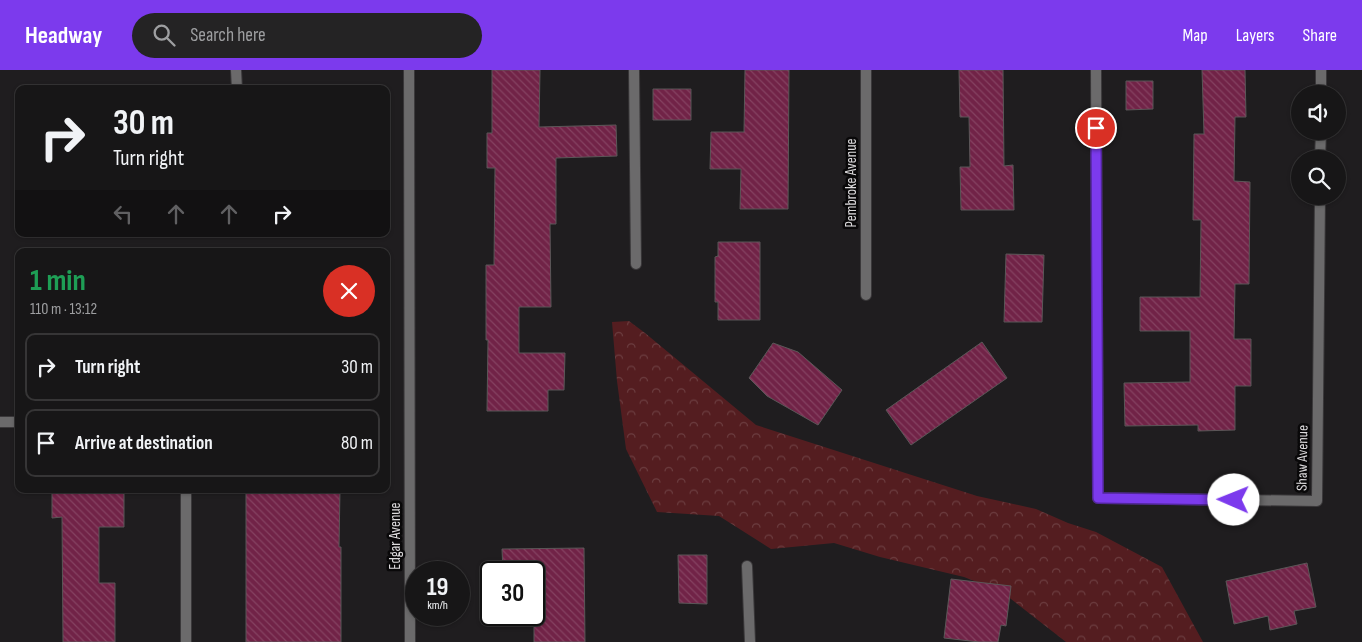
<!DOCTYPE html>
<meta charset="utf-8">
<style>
:root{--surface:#171617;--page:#242324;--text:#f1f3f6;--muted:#9e9fa1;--line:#363536;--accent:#7c3aed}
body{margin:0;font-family:"Sofia Sans Condensed",sans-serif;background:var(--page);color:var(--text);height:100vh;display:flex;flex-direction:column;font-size:19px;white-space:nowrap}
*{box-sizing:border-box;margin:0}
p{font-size:16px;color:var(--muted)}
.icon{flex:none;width:28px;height:28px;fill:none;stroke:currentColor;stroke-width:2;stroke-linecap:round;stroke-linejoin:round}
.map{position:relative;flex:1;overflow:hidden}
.drawer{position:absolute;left:15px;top:178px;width:375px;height:245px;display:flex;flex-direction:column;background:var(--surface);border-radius:10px;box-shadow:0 1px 4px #0004,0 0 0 1px var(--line)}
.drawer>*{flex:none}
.top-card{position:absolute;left:15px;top:15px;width:375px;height:152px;border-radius:10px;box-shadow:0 1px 4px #0004,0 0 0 1px var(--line);background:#171617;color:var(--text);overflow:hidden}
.buttons{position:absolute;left:1291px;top:15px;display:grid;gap:10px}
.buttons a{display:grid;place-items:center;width:55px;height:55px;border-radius:50%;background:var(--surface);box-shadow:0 1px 4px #0004,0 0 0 1px var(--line);font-size:25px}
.speed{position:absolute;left:405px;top:491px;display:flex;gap:10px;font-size:25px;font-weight:700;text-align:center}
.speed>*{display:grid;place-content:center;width:65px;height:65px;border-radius:50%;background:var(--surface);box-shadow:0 1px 4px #0004,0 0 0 1px var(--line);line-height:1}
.speed small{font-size:12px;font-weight:400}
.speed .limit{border:2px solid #111;border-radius:8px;background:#fff;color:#111}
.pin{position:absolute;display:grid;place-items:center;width:42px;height:42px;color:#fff;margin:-21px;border:2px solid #fff;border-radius:50%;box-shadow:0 1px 5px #0007}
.me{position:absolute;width:55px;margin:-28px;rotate:271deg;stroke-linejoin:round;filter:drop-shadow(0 0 4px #0008)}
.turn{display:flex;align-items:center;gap:18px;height:105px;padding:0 15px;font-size:22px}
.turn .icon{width:65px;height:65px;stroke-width:2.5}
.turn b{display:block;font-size:35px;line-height:42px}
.lanes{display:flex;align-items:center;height:48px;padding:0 15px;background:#0003;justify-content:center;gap:25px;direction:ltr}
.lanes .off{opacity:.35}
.round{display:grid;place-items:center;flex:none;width:52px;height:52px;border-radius:26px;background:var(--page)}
.overview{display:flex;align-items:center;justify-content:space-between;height:85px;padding:0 15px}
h1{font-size:30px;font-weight:700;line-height:38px;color:#1e9e55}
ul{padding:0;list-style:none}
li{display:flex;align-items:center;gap:15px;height:68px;margin:0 10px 8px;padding:0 5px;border:2px solid var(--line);border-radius:10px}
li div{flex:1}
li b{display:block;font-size:19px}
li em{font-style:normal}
header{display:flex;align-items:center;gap:30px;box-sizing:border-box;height:70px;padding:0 25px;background:var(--accent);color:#fff}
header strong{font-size:24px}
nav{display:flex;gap:28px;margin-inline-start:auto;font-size:18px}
.search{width:350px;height:45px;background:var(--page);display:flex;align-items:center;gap:12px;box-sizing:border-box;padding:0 18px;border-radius:28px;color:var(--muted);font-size:19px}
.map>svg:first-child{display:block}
.forest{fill:url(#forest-crowns)}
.building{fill:url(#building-back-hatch);stroke:#5b5758}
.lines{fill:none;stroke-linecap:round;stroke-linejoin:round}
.lane-casing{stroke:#3a383a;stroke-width:12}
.street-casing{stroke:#3a383a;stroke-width:12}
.lane{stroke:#6b6a6b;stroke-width:10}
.street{stroke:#6b6a6b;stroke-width:10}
.route-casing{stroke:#51269a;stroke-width:12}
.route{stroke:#7c3aed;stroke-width:9}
.labels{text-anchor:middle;stroke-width:5;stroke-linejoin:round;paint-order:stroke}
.street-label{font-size:15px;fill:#dddbdd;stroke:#090809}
</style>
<header>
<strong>Headway</strong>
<div class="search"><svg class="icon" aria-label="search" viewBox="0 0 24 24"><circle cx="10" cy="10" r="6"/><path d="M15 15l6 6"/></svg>Search here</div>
<nav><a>Map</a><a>Layers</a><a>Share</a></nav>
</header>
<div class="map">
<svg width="1362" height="572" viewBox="0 0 1362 572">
<defs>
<pattern id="forest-crowns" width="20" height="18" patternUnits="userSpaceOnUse" patternTransform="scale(1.25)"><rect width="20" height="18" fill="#541d20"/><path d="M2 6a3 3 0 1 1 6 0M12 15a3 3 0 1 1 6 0" fill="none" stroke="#6c3d40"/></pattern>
<pattern id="building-back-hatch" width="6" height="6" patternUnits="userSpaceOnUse" patternTransform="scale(1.25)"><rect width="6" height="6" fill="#712347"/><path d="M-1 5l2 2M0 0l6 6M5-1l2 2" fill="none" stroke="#854261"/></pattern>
</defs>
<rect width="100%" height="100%" fill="#1f1d1f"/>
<!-- forest -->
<path class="forest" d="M 629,251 L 645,263 L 756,355 L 977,426 L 1036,439 L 1068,453 L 1096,462 L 1162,497 L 1203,572 L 1066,572 L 1002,522 L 964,507 L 880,487 L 834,473 L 771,479 L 719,446 L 657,442 L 626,379 L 617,311 L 612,252 Z"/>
<!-- building -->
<path class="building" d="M 492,0 L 540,0 L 539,57 L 616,55 L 617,86 L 556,88 L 556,154 L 550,154 L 551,237 L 519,237 L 519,283 L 565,283 L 564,320 L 548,320 L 548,341 L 487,341 L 488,270 L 486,270 L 486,195 L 494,195 L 495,98 L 487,98 L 487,63 L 492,63 Z
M 745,0 L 789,0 L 788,139 L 740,139 L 741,99 L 710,99 L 711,62 L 744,62 Z
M 959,0 L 1003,0 L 1004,96 L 1013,95 L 1014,140 L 961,140 L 960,97 L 970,97 L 969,47 L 960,47 Z
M 1202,0 L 1245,0 L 1246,47 L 1235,47 L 1234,111 L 1250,112 L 1249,214 L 1235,214 L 1234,269 L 1251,269 L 1251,316 L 1235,316 L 1235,360 L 1198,361 L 1198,355 L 1125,356 L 1124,313 L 1190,312 L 1190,261 L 1140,261 L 1140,227 L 1200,227 L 1201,150 L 1193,150 L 1194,64 L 1204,64 Z
M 1126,11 L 1153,11 L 1153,39 L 1126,40 Z
M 653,19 L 691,19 L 691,50 L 653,50 Z
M 718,172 L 760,172 L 760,250 L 718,250 L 718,232 L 715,232 L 715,187 L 718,186 Z
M 1006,184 L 1044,185 L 1042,252 L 1004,252 Z
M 982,272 L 1007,308 L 911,375 L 886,340 Z
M 773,273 L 798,282 L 842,320 L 818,355 L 767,326 L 749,308 Z
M 52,419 L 124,419 L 124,457 L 99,457 L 99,513 L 115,513 L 115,572 L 63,572 L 62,447 L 52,448 Z
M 246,419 L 340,419 L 339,477 L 341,477 L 341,572 L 246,572 Z
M 584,478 L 585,572 L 534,572 L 534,502 L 503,502 L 502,479 Z
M 678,485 L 707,485 L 707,534 L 679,533 Z
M 1307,493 L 1316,537 L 1294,541 L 1297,554 L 1270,560 L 1268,546 L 1234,554 L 1226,511 Z
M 951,509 L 1011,516 L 1006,556 L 1001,555 L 998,572 L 979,572 L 944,568 Z"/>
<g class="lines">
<defs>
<path id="lane" d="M 236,0 L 237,19
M 634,0 L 636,194
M 1096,0 L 1098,428
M 0,352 L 19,352
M 186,419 L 186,572
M 747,496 L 750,572"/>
<path id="street" d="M 409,0 L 410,572
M 866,0 L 866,225
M 1321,24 L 1321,0
M 1320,89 L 1321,61
M 1098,428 L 1317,431 L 1320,126"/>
</defs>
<!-- lane casing -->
<use href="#lane" class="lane-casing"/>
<!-- street casing -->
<use href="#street" class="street-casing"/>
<!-- lane -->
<use href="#lane" class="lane"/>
<!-- street -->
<use href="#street" class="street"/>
</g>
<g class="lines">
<defs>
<path id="route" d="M 1096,58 L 1098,428 L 1234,430"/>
</defs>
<!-- route casing -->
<use href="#route" class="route-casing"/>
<!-- route -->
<use href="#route" class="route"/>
</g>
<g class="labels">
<!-- street labels -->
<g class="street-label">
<text transform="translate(851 113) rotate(-90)" y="5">Pembroke Avenue</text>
<text transform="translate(1302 388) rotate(-89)" y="5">Shaw Avenue</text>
<text transform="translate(395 466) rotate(-90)" y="5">Edgar Avenue</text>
</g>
</g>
</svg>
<div class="buttons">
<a><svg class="icon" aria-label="sound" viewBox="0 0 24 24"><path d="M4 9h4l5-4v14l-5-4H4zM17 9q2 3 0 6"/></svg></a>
<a><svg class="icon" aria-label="search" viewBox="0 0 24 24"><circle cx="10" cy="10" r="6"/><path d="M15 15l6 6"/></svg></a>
</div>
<div class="speed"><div>19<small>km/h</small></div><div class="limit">30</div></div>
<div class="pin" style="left:1096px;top:58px;background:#d93025"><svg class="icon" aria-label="arrive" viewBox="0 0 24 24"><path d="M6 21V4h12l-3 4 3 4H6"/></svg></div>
<svg class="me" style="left:1234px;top:430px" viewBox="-20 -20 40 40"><circle r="19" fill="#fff"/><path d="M0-13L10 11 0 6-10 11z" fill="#7c3aed"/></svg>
<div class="top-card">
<div class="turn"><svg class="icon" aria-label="right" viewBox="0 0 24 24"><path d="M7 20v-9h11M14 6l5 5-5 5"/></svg><div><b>30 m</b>Turn right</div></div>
<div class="lanes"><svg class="icon off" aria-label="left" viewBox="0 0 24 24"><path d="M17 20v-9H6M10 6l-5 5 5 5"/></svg><svg class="icon off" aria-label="ahead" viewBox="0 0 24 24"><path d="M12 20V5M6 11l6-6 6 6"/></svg><svg class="icon off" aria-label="ahead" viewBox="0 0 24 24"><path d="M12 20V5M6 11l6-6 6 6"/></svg><svg class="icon" aria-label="right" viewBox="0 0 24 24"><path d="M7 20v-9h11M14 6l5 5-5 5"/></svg></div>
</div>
<section class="drawer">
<div class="overview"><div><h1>1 min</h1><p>110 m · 13:12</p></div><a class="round" style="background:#d93025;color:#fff"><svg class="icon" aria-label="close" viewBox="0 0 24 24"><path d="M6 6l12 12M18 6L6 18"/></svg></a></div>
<ul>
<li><svg class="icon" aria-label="right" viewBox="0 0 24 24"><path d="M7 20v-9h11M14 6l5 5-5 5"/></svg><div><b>Turn right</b></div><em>30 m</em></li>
<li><svg class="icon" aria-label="arrive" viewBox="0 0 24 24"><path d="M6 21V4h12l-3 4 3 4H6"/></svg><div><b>Arrive at destination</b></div><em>80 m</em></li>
</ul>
</section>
</div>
